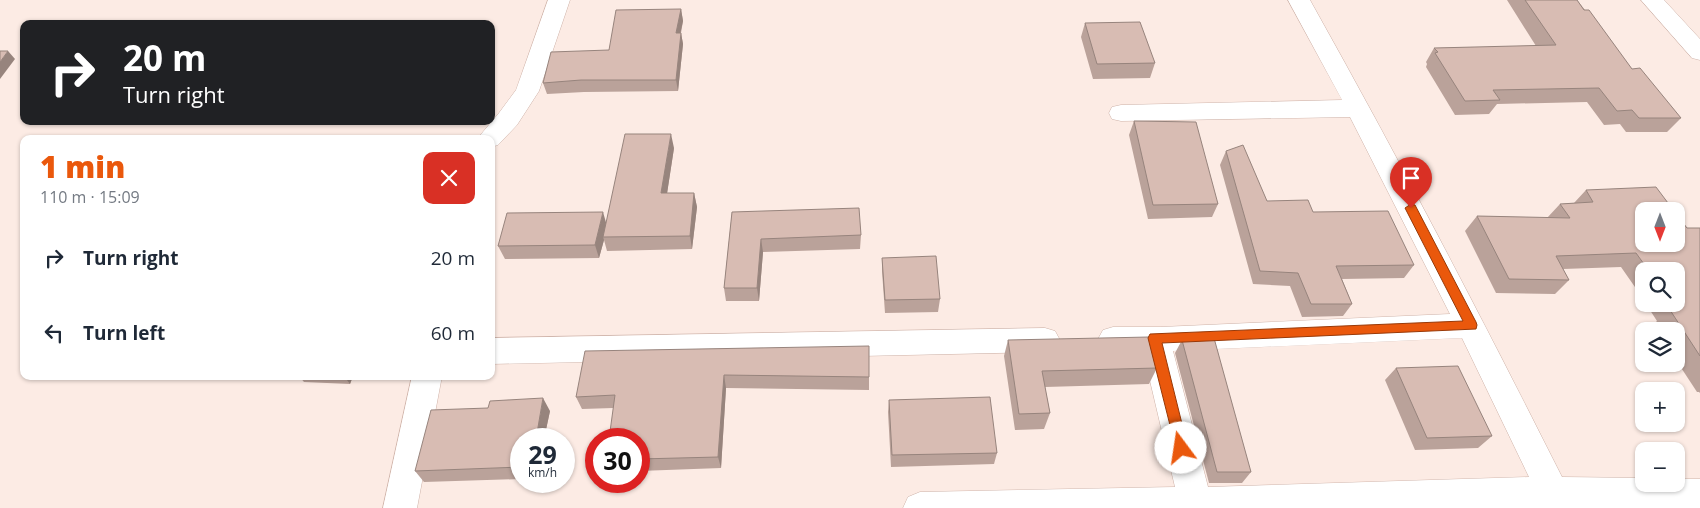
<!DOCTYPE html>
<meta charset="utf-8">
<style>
:root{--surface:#fff;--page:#f6f6f7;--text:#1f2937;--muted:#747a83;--accent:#ea580c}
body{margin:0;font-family:"Open Sans",sans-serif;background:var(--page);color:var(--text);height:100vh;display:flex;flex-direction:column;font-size:19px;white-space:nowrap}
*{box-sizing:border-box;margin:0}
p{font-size:16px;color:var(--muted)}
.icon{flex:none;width:28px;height:28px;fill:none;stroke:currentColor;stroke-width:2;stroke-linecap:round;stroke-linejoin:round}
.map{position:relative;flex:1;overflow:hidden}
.panel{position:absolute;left:20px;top:135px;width:475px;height:245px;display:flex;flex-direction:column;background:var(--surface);border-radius:10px;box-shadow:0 1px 4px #0004}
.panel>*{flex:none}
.guide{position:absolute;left:20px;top:20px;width:475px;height:105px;border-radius:10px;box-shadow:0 1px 4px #0004;background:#202124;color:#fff;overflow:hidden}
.needle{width:32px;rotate:180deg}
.controls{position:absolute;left:1635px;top:202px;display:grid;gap:10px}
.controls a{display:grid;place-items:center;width:50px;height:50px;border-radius:10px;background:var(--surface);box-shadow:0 1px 4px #0004;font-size:25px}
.speed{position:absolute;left:510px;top:428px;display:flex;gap:10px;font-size:25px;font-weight:700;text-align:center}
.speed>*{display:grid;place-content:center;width:65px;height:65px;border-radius:50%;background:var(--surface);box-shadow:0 1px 4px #0004;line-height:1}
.speed small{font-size:12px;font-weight:400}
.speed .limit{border:8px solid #d22;background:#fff;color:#111}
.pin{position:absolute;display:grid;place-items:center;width:42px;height:42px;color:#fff;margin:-51px -21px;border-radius:50% 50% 50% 0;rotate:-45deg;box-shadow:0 0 5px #0007}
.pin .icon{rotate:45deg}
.me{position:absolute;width:55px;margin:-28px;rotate:346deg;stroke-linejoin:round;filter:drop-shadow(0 0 4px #0008)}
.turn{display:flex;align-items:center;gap:18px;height:105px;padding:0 20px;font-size:22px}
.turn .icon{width:65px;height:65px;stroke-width:2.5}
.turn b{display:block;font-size:35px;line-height:42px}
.round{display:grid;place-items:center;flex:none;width:52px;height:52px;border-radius:10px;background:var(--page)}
.summary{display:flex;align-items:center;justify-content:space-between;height:85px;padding:0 20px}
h1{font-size:30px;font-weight:800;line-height:38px;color:var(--accent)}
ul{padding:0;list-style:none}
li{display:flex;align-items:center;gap:15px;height:75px;padding:0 20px}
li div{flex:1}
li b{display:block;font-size:19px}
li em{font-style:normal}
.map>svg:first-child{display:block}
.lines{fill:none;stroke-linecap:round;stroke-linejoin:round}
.minor-casing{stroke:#ceb2a8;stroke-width:1}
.major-casing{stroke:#ceb2a8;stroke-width:1}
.minor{fill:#fff;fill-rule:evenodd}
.major{fill:#fff;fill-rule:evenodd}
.wall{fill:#baa29a}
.shaded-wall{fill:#97847d}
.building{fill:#d8bcb3;stroke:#97847d}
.route{fill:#ea580c;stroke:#983908}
</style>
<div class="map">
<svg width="1700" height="508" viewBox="0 0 1700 508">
<rect width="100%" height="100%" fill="#fcebe4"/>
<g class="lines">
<defs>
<path id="minor" d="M 548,0 L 570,0 L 539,91 L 517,125 L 498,145 L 491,147 L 491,139 L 477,139 L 499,113 L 516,90 Z
M 1288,0 L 1310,0 C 1398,157 1481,316 1562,477 L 1644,478 L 1644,484 L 1676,484 L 1676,479 L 1700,479 L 1700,508 L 903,508 L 908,497 L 920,492 L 1175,487 L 1143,351 L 1113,351 L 1103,348 L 1098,339 L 1103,330 L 1113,327 L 1161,327 L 1450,314 L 1350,117 L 1121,121 L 1112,119 L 1109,113 L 1112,107 L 1121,105 L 1342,100 ZM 1462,338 L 1529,477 L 1208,487 L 1173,351 Z
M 1045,328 L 1055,331 L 1060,340 L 1055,349 L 1045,352 L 491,364 L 491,338 Z
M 412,376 L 442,376 L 417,508 L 383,508 Z"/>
<path id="major" d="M 1641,0 L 1664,0 L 1700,39 L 1700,60 L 1692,58 Z"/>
</defs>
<!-- minor casing -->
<use href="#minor" class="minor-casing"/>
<!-- major casing -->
<use href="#major" class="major-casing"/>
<!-- minor -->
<use href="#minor" class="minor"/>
<!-- major -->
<use href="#major" class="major"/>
</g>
<!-- wall -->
<path class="wall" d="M 1507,0 L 1577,0 L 1632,69 L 1681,118 L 1667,132 L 1626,132 L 1620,124 L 1604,125 L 1587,102 L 1497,104 L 1489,114 L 1455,115 L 1426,67 L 1427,64 L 1426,62 L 1434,48 L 1536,46 Z
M 681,9 L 683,21 L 681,33 L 683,44 L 678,91 L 584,92 L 547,94 L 543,83 L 609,50 Z
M 1085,23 L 1155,63 L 1150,78 L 1093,79 L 1081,37 Z
M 1134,121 L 1218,204 L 1212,217 L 1148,219 L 1129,135 Z
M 674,148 L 667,193 L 694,193 L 697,207 L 692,249 L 607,251 L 604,240 L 599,258 L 505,259 L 498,246 L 606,222 Z
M 1226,151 L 1267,201 L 1313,212 L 1414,265 L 1404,278 L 1342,279 L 1352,304 L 1343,316 L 1302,317 L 1290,286 L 1253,284 L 1220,165 Z
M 1586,190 L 1687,228 L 1700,228 L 1700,393 L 1699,392 L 1697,392 L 1676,360 L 1676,331 L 1658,331 L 1654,324 L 1657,321 L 1646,304 L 1676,304 L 1676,271 L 1644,271 L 1644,300 L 1621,267 L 1563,269 L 1569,280 L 1555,294 L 1496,293 L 1465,231 L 1477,216 L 1547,218 L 1560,204 L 1574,203 Z
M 732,212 L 861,235 L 860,249 L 763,252 L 759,301 L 726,301 L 724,288 Z
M 882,258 L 940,299 L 938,312 L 885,313 L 882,271 Z
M 1008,340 L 1157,368 L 1149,384 L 1045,387 L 1050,413 L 1044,429 L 1015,430 L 1004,356 Z
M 1182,340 L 1251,472 L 1242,483 L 1209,483 L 1175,353 Z
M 869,346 L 869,390 L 726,388 L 721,468 L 639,471 L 639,439 L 613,408 L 582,409 L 576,397 Z
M 1396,368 L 1492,436 L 1478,448 L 1415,450 L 1385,380 Z
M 299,376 L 353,376 L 350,384 L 304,382 Z
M 889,400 L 997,453 L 994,464 L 891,467 L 888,412 Z
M 550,411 L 544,439 L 521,439 L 521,479 L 424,482 L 415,471 Z"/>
<!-- shaded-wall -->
<path class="shaded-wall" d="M 681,9 L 683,21 L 678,44 L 676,33 Z
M 681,33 L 683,44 L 678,91 L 676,80 Z
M 8,51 L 15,59 L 0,79 L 0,62 Z
M 671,134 L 674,148 L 665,207 L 661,193 Z
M 694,193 L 697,207 L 692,249 L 690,236 Z
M 603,212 L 607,226 L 603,237 L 604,240 L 599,258 L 595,245 Z
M 761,239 L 763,252 L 759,301 L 757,288 Z
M 724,375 L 726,388 L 721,468 L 718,457 Z
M 344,376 L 353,376 L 350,384 Z
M 543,398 L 550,411 L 544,439 L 536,439 Z"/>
<!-- building -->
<path class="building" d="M 1525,0 L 1577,0 L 1584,10 L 1589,10 L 1632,69 L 1640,68 L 1681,118 L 1639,118 L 1632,110 L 1617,111 L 1599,88 L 1493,90 L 1500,100 L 1465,101 L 1435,53 L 1438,52 L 1434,48 L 1556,45 Z
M 681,9 L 676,33 L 681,33 L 676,80 L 581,80 L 543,83 L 551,52 L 609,50 L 616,10 Z
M 1140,22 L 1155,63 L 1097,64 L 1085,23 Z
M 0,51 L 8,51 L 0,62 Z
M 1134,121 L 1196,122 L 1218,204 L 1153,205 Z
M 625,134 L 671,134 L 661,193 L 694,193 L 690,236 L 603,237 Z
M 1243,145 L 1267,201 L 1308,200 L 1313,212 L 1388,211 L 1414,265 L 1336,266 L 1352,304 L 1311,304 L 1298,273 L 1260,271 L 1226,151 Z
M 1656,187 L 1674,211 L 1644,211 L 1644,244 L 1676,244 L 1676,214 L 1687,228 L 1700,228 L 1700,356 L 1670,310 L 1676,310 L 1672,304 L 1676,304 L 1676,271 L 1649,271 L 1636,253 L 1556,256 L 1569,280 L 1509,279 L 1477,216 L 1570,218 L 1560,204 L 1593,202 L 1586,190 Z
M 859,208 L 861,235 L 761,239 L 757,288 L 724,288 L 732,212 Z
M 603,212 L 595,245 L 498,246 L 507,213 Z
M 936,256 L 940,299 L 885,300 L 882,258 Z
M 1149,337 L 1157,368 L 1042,371 L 1050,413 L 1019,414 L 1008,340 Z
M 1214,338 L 1251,472 L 1217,472 L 1182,340 Z
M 869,346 L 869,377 L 724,375 L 718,457 L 639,459 L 639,439 L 609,439 L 615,395 L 576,397 L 585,351 Z
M 1458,366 L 1492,436 L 1427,438 L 1396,368 Z
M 990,397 L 997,453 L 892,455 L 889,400 Z
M 543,398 L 536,439 L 521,439 L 521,467 L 415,471 L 431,410 L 488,408 L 490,401 Z"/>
<!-- route -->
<path class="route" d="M 1411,204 L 1415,205 L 1476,322 L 1477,325 L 1476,329 L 1162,343 L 1188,448 L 1186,453 L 1181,454 L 1177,453 L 1148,338 L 1150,334 L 1463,321 L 1405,208 Z"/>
</svg>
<div class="controls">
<a><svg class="needle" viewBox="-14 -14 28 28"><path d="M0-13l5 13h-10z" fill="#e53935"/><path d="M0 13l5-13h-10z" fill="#747a83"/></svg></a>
<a><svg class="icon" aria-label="search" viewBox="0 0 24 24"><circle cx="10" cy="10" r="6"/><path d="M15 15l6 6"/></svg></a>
<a><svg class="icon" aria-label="layers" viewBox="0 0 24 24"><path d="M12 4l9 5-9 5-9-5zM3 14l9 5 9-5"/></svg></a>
<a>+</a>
<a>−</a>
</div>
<div class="speed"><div>29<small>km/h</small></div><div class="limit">30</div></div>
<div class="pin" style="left:1411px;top:208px;background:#d93025"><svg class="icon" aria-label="arrive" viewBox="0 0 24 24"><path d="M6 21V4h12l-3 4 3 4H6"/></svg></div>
<svg class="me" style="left:1181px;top:448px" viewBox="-20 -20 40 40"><circle r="19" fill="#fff"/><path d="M0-13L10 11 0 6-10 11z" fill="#ea580c"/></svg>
<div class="guide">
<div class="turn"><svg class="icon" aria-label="right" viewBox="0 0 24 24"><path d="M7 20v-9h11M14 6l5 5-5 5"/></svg><div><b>20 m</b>Turn right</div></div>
</div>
<section class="panel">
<div class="summary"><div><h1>1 min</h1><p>110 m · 15:09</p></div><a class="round" style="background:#d93025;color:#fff"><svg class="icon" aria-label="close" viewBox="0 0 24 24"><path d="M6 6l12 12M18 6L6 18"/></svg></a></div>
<ul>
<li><svg class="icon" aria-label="right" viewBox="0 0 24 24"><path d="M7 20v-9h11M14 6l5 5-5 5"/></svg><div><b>Turn right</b></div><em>20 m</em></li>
<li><svg class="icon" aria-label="left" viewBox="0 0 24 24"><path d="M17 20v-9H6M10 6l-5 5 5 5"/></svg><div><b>Turn left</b></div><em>60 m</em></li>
</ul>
</section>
</div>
